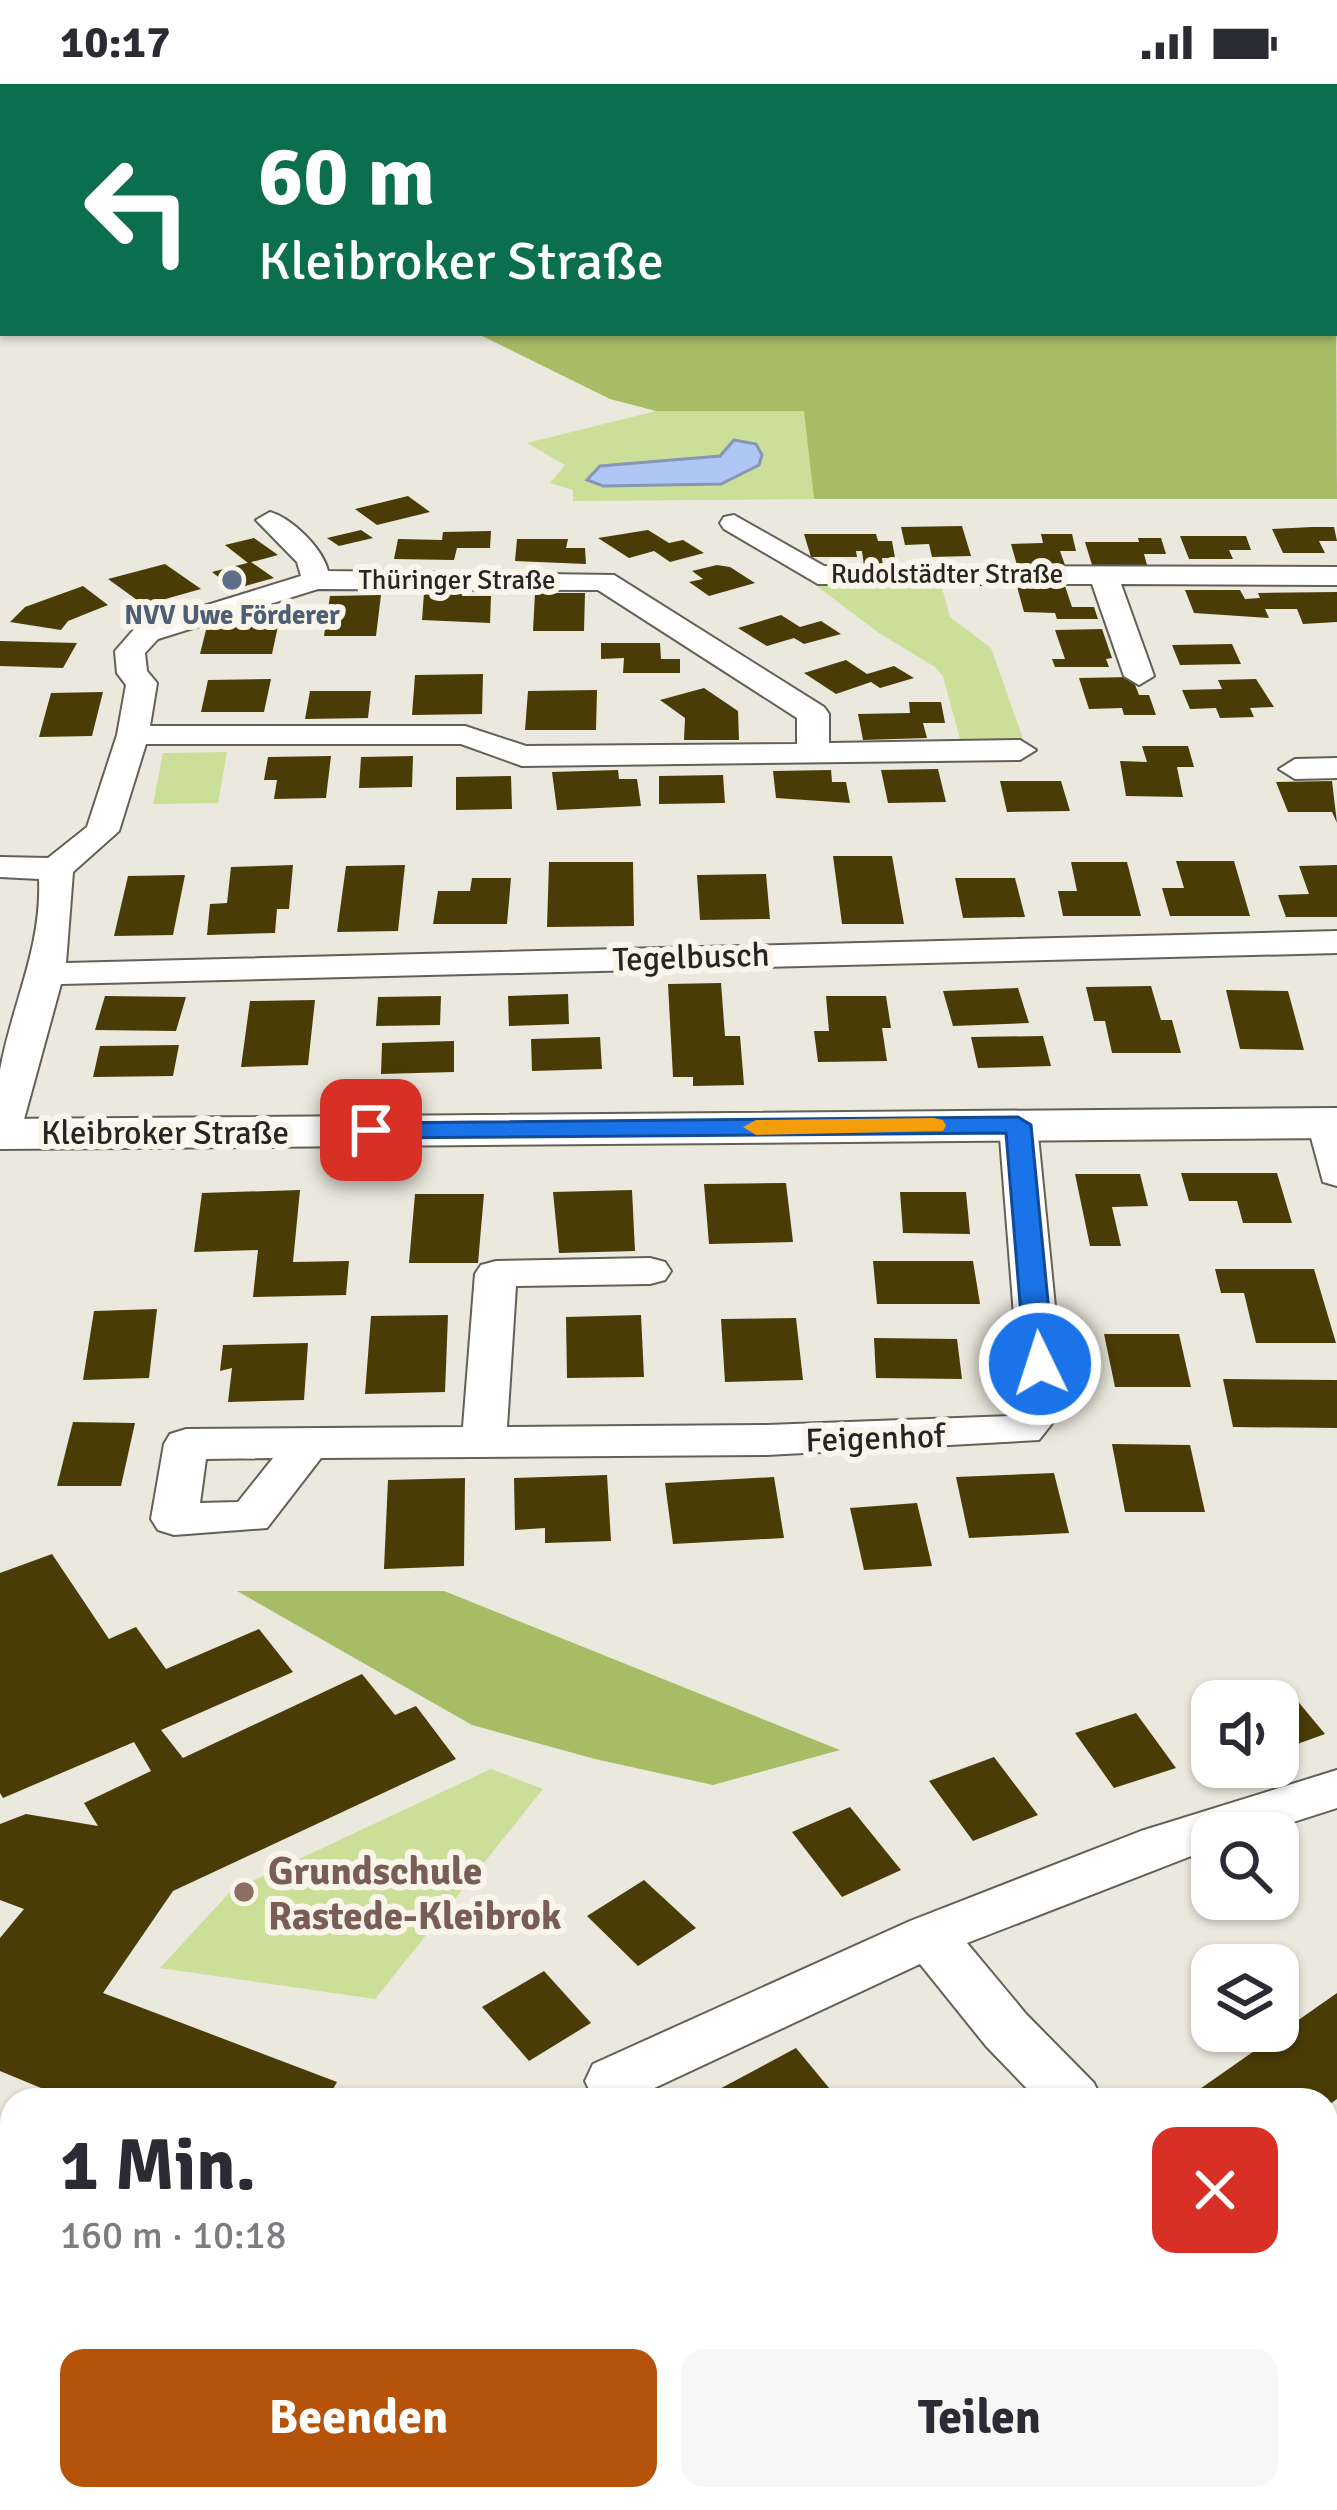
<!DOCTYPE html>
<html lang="de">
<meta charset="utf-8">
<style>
:root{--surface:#fff;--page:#f7f7f7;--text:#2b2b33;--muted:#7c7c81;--accent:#b45309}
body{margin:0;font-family:Signika,sans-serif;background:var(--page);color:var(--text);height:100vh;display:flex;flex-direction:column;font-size:45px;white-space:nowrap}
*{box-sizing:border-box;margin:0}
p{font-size:39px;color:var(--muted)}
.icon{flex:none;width:66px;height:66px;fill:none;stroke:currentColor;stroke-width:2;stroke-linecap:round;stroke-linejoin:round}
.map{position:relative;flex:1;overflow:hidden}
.panel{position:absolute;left:0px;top:2004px;width:1338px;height:423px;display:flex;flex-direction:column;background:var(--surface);border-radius:36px 36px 0 0;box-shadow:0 3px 9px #0004}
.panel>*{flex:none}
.guide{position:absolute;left:0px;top:0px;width:1338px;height:252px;box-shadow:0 3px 9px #0004;background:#0b6e4f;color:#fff;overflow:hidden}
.tools{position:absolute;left:1191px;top:1596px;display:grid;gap:24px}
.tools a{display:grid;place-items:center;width:108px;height:108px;border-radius:24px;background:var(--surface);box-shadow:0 3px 9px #0004;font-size:60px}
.pin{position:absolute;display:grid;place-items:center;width:102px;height:102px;color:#fff;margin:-51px;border-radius:24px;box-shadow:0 6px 18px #0006}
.me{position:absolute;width:132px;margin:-66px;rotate:356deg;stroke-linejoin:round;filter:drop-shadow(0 0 9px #0008)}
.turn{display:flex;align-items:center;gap:42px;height:252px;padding:0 60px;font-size:54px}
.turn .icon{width:156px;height:156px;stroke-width:2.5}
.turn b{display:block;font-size:84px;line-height:102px}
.round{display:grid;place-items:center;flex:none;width:126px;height:126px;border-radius:24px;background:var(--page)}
.summary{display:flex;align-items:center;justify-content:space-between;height:204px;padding:0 60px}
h1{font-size:72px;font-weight:700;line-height:90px}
.cta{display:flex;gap:24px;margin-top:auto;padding:24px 60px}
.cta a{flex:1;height:138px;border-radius:24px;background:var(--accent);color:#fff;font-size:48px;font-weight:700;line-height:138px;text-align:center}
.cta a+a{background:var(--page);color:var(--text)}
.status{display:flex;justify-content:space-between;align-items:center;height:84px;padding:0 60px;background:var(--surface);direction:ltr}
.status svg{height:33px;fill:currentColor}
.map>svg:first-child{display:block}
.green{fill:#cbdf99}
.forest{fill:#a6bd66}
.water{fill:#b0c7f5;stroke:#8796b5;stroke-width:3}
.building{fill:#4a3c07}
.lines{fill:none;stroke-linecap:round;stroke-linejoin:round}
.minor-casing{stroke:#636057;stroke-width:4}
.tertiary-casing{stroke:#636057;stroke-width:4}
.minor{fill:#fff;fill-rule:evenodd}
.tertiary{fill:#fff;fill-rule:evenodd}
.route{fill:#1a73e8;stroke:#114b97;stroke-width:3}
.slow{fill:#f59e0b}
.service-dot{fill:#5c6f8a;stroke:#f9f5eb;stroke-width:4.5}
.education-dot{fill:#8d6e63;stroke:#f9f5eb;stroke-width:4.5}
.labels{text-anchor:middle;stroke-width:12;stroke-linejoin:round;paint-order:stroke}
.far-street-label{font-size:27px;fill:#262521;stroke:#f9f5eb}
.far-service-label{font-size:27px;font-weight:bold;fill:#4e5e75;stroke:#f9f5eb}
.street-label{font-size:33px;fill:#262521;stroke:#f9f5eb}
.near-education-label{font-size:39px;font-weight:bold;fill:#785e54;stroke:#f9f5eb;text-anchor:start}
</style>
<div class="status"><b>10:17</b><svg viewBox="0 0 49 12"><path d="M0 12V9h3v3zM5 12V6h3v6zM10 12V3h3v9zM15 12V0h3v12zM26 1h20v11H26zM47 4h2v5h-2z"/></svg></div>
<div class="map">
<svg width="1337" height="2426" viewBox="0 0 1337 2426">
<rect width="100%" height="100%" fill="#ebe8dd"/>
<!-- green -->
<path class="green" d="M 656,327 L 805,327 L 814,415 L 573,417 L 573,406 L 550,399 L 565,381 L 527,359 Z
M 939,493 L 950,533 L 991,564 L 1023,655 L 960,655 L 943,592 L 935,583 L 879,549 L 810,497 Z
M 227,668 L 218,719 L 153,720 L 163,669 Z
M 491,1685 L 543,1705 L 375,1915 L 160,1884 L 231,1807 Z"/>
<!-- forest -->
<path class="forest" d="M 0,0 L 695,0 L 703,3 L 3,3 L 3,91 Z
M 1335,9 L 1337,415 L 814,415 L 804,327 L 656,327 L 610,315 L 476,249 L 1335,249 Z
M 237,1507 L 444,1507 L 840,1666 L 713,1701 L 595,1675 L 472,1641 Z
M 574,2415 L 887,2415 L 895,2426 L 583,2426 Z"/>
<!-- water -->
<path class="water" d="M 734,356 L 756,360 L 762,371 L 759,381 L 721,400 L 603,402 L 587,396 L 600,382 L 720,372 Z"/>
<!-- building -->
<path class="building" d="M 408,412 L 430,428 L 377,441 L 355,425 Z
M 962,442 L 971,472 L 932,473 L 929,460 L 905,461 L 901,443 Z
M 1312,443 L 1334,443 L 1337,457 L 1319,457 L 1325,469 L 1283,469 L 1272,445 Z
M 361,446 L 373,454 L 339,462 L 327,454 Z
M 648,446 L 669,459 L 683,456 L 704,469 L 670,478 L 654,467 L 629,474 L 598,454 Z
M 491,447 L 490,464 L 457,464 L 454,476 L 394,475 L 398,455 L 442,456 L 443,448 Z
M 804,450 L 876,450 L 878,457 L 892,457 L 895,474 L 882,474 L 883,482 L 864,482 L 862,467 L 856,467 L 857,473 L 811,473 Z
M 1041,450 L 1072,450 L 1076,467 L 1060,467 L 1065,481 L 1017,481 L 1011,460 L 1043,459 Z
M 1180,452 L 1246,452 L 1251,466 L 1229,466 L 1233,475 L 1189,475 Z
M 254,454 L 278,471 L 248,479 L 225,461 Z
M 1138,454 L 1161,454 L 1166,470 L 1144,470 L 1147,481 L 1092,481 L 1085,458 L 1139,458 Z
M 517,455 L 568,455 L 566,464 L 585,464 L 586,480 L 515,477 Z
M 251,478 L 274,494 L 234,505 L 212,488 Z
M 165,480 L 201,505 L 144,521 L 108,495 Z
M 717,481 L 730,483 L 755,499 L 709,512 L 689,498 L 703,495 L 692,487 Z
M 1016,499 L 1064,499 L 1072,523 L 1094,523 L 1098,535 L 1057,535 L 1055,529 L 1024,528 Z
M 83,502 L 108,521 L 68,537 L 61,546 L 10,538 L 25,523 Z
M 1185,506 L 1240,506 L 1245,515 L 1260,514 L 1258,509 L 1337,508 L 1337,538 L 1303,540 L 1297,525 L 1265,525 L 1269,534 L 1194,529 Z
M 463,508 L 462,512 L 491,512 L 490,539 L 422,536 L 424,509 Z
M 535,509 L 585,509 L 584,547 L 533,547 Z
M 381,511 L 376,552 L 324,552 L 330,512 Z
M 781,531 L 800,543 L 821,537 L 841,550 L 804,560 L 794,554 L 767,562 L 738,544 Z
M 207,542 L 278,542 L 272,570 L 200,570 Z
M 1102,545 L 1112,574 L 1106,575 L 1109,583 L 1055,583 L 1052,575 L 1065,575 L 1055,546 Z
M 0,557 L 77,559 L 63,584 L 0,582 Z
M 601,559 L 660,559 L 661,575 L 680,575 L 680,589 L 623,589 L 624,574 L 601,575 Z
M 1232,560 L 1241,580 L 1180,581 L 1172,561 Z
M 846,576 L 867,590 L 894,582 L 914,594 L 880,604 L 871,598 L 836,610 L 804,589 Z
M 483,590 L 482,630 L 412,631 L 415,591 Z
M 1132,593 L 1139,611 L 1149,611 L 1156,631 L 1124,631 L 1122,624 L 1089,625 L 1079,594 Z
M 271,595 L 264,628 L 201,628 L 208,596 Z
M 1256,595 L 1274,623 L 1250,624 L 1254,633 L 1220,634 L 1216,624 L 1190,625 L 1182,606 L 1222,605 L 1218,596 Z
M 704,604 L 738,627 L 739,656 L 684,656 L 685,634 L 660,616 Z
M 597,606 L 596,646 L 525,646 L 528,607 Z
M 310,607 L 371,607 L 368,634 L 305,635 Z
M 103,608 L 92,652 L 39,653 L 51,609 Z
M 909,618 L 941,618 L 945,639 L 923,639 L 927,654 L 863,656 L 858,630 L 910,629 Z
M 1142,662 L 1188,662 L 1194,683 L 1177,683 L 1183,713 L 1126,712 L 1120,677 L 1147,678 Z
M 331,672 L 326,714 L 274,715 L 277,696 L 264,696 L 268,673 Z
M 413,672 L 412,703 L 359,704 L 361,673 Z
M 938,685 L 946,718 L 888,719 L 881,686 Z
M 618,686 L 619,695 L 637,695 L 641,722 L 557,726 L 552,688 Z
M 831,686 L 832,698 L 846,698 L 850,719 L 776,714 L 773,687 Z
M 723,691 L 725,719 L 659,720 L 659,692 Z
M 511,692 L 512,725 L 456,726 L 456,693 Z
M 1000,697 L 1061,697 L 1070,727 L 1007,728 Z
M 1332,697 L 1337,739 L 1332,728 L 1288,728 L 1276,698 Z
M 833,772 L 892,772 L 904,840 L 842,840 Z
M 1176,777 L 1234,777 L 1250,832 L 1170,832 L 1162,804 L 1184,804 Z
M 549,778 L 633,778 L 634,842 L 547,843 Z
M 1071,778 L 1127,778 L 1141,832 L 1063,832 L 1058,807 L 1077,807 Z
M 293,781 L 289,825 L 277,825 L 275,849 L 207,851 L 210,820 L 227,819 L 231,783 Z
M 405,781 L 398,847 L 337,848 L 346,782 Z
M 1337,781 L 1337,833 L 1286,833 L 1278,811 L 1309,810 L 1299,782 Z
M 766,790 L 770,835 L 700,836 L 697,791 Z
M 185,791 L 173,851 L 114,852 L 128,792 Z
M 472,794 L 511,794 L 507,840 L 433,840 L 438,807 L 470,807 Z
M 955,794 L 1015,794 L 1025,833 L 963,834 Z
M 721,899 L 725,952 L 740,952 L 744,1001 L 693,1002 L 693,993 L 673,993 L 668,900 Z
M 1151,902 L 1161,936 L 1172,936 L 1181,969 L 1112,969 L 1105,937 L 1094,937 L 1086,903 Z
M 1018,904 L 1029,939 L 953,942 L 943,907 Z
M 1226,906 L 1288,907 L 1304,966 L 1240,965 Z
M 568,910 L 569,940 L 509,942 L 508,912 Z
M 105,912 L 186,913 L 176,947 L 95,946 Z
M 441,912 L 440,941 L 376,942 L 378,913 Z
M 826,912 L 886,912 L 891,944 L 882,944 L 887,977 L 818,978 L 814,947 L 829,947 Z
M 315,916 L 308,981 L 241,983 L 250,917 Z
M 1043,952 L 1051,982 L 978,984 L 971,953 Z
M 600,953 L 602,985 L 532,987 L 531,955 Z
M 454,957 L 454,988 L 381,990 L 382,959 Z
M 179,961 L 173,992 L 93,993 L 100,962 Z
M 1181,1089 L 1277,1089 L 1292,1139 L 1243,1139 L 1237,1117 L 1189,1117 Z
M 1075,1090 L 1140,1090 L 1148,1122 L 1112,1123 L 1121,1162 L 1090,1162 Z
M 786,1099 L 793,1158 L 709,1160 L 704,1100 Z
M 300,1106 L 293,1178 L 349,1177 L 346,1211 L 253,1213 L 258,1166 L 194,1168 L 202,1109 Z
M 632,1106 L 635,1167 L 559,1169 L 553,1108 Z
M 900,1108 L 966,1108 L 970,1150 L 903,1149 Z
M 415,1110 L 484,1110 L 478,1179 L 409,1179 Z
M 873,1177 L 973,1177 L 980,1220 L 877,1220 Z
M 1215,1185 L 1314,1185 L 1336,1259 L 1256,1259 L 1244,1209 L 1221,1209 Z
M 157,1225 L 149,1294 L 83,1296 L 94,1227 Z
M 448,1231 L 445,1308 L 365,1310 L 371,1232 Z
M 641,1231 L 644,1293 L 567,1294 L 566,1233 Z
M 796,1234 L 803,1296 L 725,1298 L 721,1235 Z
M 1104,1250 L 1179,1250 L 1191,1303 L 1115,1303 Z
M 874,1254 L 957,1255 L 962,1295 L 876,1294 Z
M 308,1259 L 304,1316 L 228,1318 L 232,1284 L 220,1287 L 223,1261 Z
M 1223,1295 L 1337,1296 L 1337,1344 L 1233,1343 Z
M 73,1338 L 135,1339 L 121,1402 L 57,1402 Z
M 1112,1360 L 1190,1361 L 1205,1428 L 1125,1428 Z
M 1054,1389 L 1069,1449 L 969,1454 L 956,1393 Z
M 607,1391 L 611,1457 L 545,1459 L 545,1444 L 515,1446 L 514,1394 Z
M 774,1393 L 784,1454 L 673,1460 L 665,1399 Z
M 465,1394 L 464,1482 L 384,1485 L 388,1396 Z
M 917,1419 L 932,1482 L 864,1486 L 850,1424 Z
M 52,1470 L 109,1555 L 136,1543 L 166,1585 L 259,1545 L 293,1588 L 161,1646 L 183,1674 L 362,1590 L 395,1631 L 416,1622 L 456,1675 L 173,1807 L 103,1909 L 337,1998 L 327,2016 L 70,2016 L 0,1987 L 0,1854 L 24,1825 L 0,1816 L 0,1740 L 26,1730 L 98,1742 L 84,1719 L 151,1687 L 134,1658 L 3,1714 L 0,1709 L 0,1489 Z
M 1286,1603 L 1325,1650 L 1278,1667 L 1278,1617 L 1248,1616 Z
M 1136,1629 L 1176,1684 L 1114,1704 L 1075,1649 Z
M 994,1673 L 1038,1731 L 973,1757 L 929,1697 Z
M 850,1723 L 901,1786 L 842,1813 L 792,1748 Z
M 644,1796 L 696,1844 L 638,1882 L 587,1832 Z
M 544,1887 L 591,1939 L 529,1977 L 482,1923 Z
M 1337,1909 L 1337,2015 L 1326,2023 L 1326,2016 L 1207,2016 L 1197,2007 Z
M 796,1964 L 839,2016 L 699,2016 Z
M 0,2158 L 12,2179 L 12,2222 L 0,2228 Z
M 145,2415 L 230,2415 L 238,2426 L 153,2426 Z
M 1210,2415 L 1281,2415 L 1267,2426 L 1219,2426 Z"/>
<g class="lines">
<defs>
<path id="minor" d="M 270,428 C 292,434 323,465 328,487 L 614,491 L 824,623 L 829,630 L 829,659 L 1020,656 L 1036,666 L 1020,676 L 522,682 L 461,660 L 146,660 L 119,747 L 73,788 L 66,879 L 1337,847 L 1337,869 L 61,900 L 20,1050 L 15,1058 L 0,1061 C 0,1037 0,1010 0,986 C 12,920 42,864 39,795 L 0,793 L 0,773 L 48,774 L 87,743 L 117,651 L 126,601 L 117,589 L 115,567 L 136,543 L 301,492 L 297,478 L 256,436 ZM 318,505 L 598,506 L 797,634 L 797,660 L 526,662 L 465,642 L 150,642 L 157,599 L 147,587 L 145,569 L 158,555 Z
M 734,431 L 824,482 L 1337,483 L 1337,501 L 1121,500 L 1154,592 L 1139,601 L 1124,592 L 1092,500 L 818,500 L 724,445 L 720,439 L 724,433 Z
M 1337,674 L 1337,694 L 1295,695 L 1279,685 L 1295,675 Z
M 1326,1027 L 1337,1030 L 1337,1102 L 1323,1098 L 1307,1039 L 1312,1031 Z
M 1018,1029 L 1032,1033 L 1037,1041 L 1065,1323 L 1039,1356 L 767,1371 L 321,1374 L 267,1444 L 174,1451 L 158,1446 L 151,1435 L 164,1360 L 170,1350 L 186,1345 L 463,1343 L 475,1190 L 481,1181 L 496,1177 L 650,1174 L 665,1178 L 671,1187 L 665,1196 L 650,1200 L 516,1202 L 507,1343 L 767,1341 L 1011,1332 L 1021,1320 L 999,1041 L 1004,1033 ZM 273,1374 L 238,1418 L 200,1419 L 206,1375 Z
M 1337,1686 L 1337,1724 L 1259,1749 L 1212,1749 L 1212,1764 L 967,1859 L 1026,1930 L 1094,1999 L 1102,2016 L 1038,2016 L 986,1962 L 920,1880 L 633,2014 L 593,2014 L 585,1997 L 593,1980 L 910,1837 L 1141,1747 Z
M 1326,2236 L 1337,2240 L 1337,2303 L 1326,2299 Z"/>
<path id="tertiary" d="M 1337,1024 L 1337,1054 L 0,1065 L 0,1035 Z"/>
</defs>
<!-- minor casing -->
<use href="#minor" class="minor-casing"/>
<!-- tertiary casing -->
<use href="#tertiary" class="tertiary-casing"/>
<!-- minor -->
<use href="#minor" class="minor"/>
<!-- tertiary -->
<use href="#tertiary" class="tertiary"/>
</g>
<!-- route -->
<path class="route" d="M 1018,1033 L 1031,1041 L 1054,1280 L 1040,1289 L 1025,1280 L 1006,1049 L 371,1054 L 358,1046 L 371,1039 Z"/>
<!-- slow -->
<path class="slow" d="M 934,1034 L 943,1036 L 946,1042 L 943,1047 L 756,1051 L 743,1043 L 756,1036 Z"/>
<!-- markers -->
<circle class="service-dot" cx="232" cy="496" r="12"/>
<circle class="education-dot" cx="244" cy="1808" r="12"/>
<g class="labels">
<!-- far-street labels -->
<g class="far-street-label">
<text x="947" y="499">Rudolstädter Straße</text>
<text x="457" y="505">Thüringer Straße</text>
</g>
<!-- far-service labels -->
<g class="far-service-label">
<text x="232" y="540">NVV Uwe Förderer</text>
</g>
<!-- street labels -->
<g class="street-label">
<text transform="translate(691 872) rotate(-2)" y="12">Tegelbusch</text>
<text x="165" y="1060">Kleibroker Straße</text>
<text transform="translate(875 1353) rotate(-2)" y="12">Feigenhof</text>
</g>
<!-- near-education labels -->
<g class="near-education-label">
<text x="268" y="1800">Grundschule<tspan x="268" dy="45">Rastede-Kleibrok</tspan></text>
</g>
</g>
</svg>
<div class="tools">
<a><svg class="icon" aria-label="sound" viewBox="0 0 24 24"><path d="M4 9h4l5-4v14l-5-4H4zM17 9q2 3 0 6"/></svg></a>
<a><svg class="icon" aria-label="search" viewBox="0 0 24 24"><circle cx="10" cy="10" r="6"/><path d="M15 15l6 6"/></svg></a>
<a><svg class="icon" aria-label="layers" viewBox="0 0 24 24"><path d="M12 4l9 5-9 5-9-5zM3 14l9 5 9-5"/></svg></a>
</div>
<div class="pin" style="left:371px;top:1046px;background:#d93025"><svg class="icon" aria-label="arrive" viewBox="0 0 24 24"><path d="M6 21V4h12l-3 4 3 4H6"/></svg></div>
<svg class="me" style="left:1040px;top:1280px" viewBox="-20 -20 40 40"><circle r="17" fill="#1a73e8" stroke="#fff" stroke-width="3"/><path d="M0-11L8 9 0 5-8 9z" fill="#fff"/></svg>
<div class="guide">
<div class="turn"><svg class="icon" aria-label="left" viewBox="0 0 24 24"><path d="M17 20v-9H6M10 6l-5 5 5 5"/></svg><div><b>60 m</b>Kleibroker Straße</div></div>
</div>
<section class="panel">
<div class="summary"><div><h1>1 Min.</h1><p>160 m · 10:18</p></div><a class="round" style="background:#d93025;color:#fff"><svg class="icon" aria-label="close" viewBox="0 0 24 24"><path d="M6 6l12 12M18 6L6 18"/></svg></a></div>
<div class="cta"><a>Beenden</a><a>Teilen</a></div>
</section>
</div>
